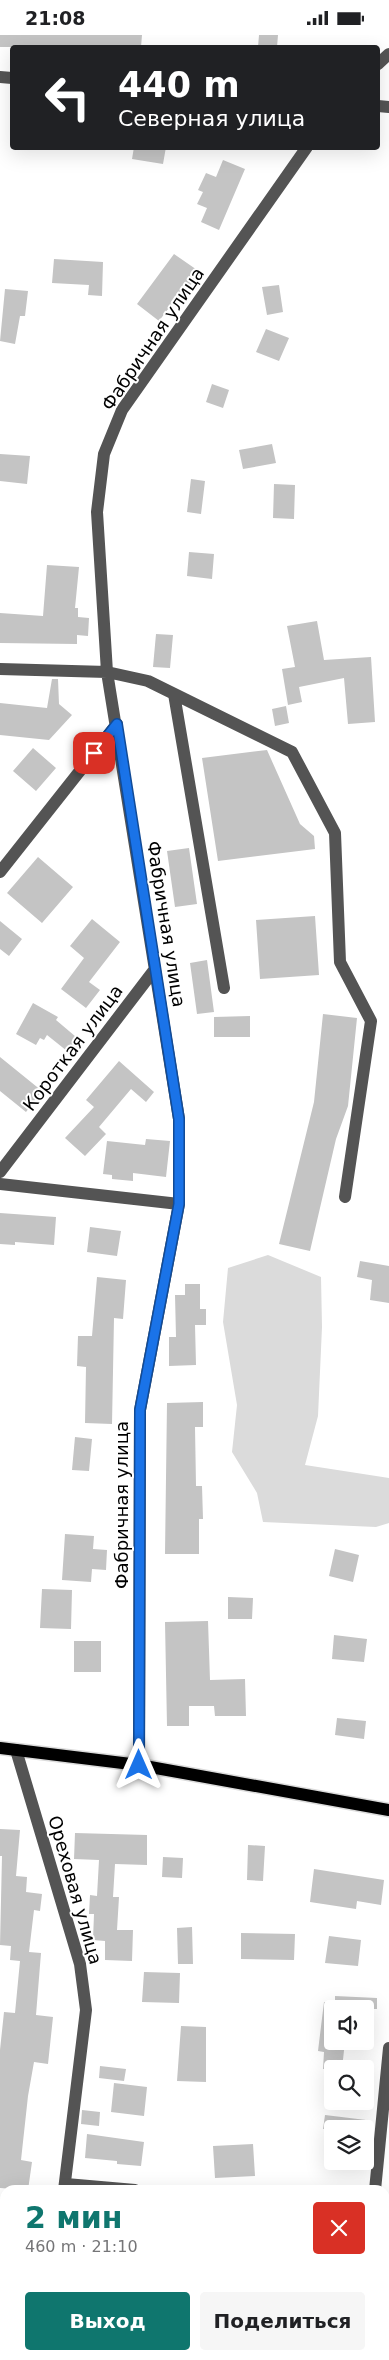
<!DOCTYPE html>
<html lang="ru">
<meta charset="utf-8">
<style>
:root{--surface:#fff;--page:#f6f6f6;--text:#202124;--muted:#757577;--accent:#0f766e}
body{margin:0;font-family:"DejaVu Sans",sans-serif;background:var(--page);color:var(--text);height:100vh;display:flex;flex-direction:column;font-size:19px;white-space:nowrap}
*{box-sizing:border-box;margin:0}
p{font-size:16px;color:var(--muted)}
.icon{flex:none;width:28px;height:28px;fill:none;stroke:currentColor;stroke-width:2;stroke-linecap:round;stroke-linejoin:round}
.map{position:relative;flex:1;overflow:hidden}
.side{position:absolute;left:0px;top:2150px;width:390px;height:175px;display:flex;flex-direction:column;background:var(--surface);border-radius:15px 15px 0 0;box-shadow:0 5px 20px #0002}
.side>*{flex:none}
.guide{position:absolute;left:10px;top:10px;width:370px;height:105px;border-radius:5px;box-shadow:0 5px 20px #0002;background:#202124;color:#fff;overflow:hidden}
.controls{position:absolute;left:324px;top:1965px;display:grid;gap:10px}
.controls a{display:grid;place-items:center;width:50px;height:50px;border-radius:5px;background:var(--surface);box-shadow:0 5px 20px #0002;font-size:25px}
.pin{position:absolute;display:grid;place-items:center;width:42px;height:42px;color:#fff;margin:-21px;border-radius:10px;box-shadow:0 2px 8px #0006}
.me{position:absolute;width:55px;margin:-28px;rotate:0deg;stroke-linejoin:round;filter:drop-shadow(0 0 4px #0008)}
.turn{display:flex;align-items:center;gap:18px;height:105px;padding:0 25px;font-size:22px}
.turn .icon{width:65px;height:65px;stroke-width:2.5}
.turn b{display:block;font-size:35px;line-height:42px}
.round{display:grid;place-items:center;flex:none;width:52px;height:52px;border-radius:5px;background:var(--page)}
.overview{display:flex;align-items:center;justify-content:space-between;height:85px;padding:0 25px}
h1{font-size:30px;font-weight:600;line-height:38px;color:var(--accent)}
.primary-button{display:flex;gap:10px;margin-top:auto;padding:10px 25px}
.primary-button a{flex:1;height:58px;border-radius:5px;background:var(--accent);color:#fff;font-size:20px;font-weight:600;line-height:58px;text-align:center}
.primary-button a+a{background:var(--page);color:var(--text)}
.status{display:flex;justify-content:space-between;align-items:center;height:35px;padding:0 25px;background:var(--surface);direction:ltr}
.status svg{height:14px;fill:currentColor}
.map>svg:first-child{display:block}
.green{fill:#dbdbdb}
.building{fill:#c4c4c4}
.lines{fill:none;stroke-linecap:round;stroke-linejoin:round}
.major-casing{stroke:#dbdbdb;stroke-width:15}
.minor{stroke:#545454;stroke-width:12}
.major{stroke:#000;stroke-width:12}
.route-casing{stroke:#114b97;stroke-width:12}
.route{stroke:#1a73e8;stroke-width:9}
.labels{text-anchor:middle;stroke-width:4;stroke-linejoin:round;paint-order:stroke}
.street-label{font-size:18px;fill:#000;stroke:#fff}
</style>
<div class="status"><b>21:08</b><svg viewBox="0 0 49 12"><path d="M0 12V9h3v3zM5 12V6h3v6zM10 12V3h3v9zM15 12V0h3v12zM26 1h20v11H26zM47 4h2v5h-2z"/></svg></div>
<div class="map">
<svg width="389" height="2325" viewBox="0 0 389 2325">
<rect width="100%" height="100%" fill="#fff"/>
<!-- green -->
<path class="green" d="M 268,1220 L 321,1242 L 322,1292 L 318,1381 L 305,1430 L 389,1443 L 389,1488 L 376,1492 L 263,1487 L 257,1458 L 232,1417 L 237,1370 L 223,1287 L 228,1233 Z"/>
<!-- building -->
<path class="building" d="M 0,0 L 142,0 L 141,12 L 0,12 Z
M 259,0 L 278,0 L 277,12 L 258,12 Z
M 134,112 L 166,112 L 163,129 L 132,124 Z
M 223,125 L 245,134 L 219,195 L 201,187 L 207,173 L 197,169 L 203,157 L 198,155 L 206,138 L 216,142 Z
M 174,219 L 200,237 L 190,251 L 187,249 L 159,286 L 137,269 Z
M 54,224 L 103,227 L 102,261 L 88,260 L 89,250 L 52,248 Z
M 279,250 L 283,277 L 267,280 L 262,252 Z
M 5,254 L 28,256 L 25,281 L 20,281 L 15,309 L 0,306 Z
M 266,294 L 289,303 L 279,326 L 256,317 Z
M 212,349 L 229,355 L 223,373 L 206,367 Z
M 272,409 L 276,428 L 243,434 L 239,415 Z
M 0,419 L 30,421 L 27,449 L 0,446 Z
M 191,444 L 205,446 L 201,479 L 187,477 Z
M 274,449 L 295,450 L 294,484 L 273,483 Z
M 189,517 L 214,519 L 212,544 L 187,541 Z
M 47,530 L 79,532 L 75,573 L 78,573 L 78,582 L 89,583 L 88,601 L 77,600 L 77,609 L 0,608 L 0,578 L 43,581 Z
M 317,586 L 324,625 L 371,622 L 375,687 L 348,689 L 344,643 L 299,652 L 302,667 L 288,670 L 282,634 L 295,632 L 287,591 Z
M 156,599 L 173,600 L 170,633 L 153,632 Z
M 52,644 L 58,644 L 59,669 L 72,680 L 49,705 L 0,700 L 0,668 L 47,673 Z
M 286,671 L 289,688 L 275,691 L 272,674 Z
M 33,713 L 56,733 L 36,756 L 13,736 Z
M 267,715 L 300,789 L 314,801 L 315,814 L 218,826 L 202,723 Z
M 189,813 L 197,869 L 175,872 L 167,816 Z
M 38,822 L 73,852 L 42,888 L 7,858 Z
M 315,881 L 319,940 L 260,944 L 256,885 Z
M 92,884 L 120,907 L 89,947 L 100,955 L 86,973 L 61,954 L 84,923 L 70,911 Z
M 0,886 L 22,904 L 9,921 L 0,914 Z
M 207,925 L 214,977 L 197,979 L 190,928 Z
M 33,968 L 58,982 L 56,985 L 82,1007 L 72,1020 L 47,1000 L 44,1005 L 40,1003 L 36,1010 L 16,999 Z
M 323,979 L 357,983 L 348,1071 L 336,1104 L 310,1216 L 279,1209 L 314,1067 Z
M 250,981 L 250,1002 L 214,1002 L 214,982 Z
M 0,1022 L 42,1056 L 26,1077 L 0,1056 Z
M 119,1026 L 154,1057 L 146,1067 L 131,1054 L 99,1092 L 106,1099 L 85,1121 L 65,1103 L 94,1072 L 86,1065 Z
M 146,1104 L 170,1106 L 166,1142 L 133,1138 L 133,1146 L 112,1144 L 112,1140 L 103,1139 L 107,1106 L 145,1110 Z
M 0,1178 L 56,1182 L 54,1210 L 15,1207 L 15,1210 L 0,1209 Z
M 90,1192 L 121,1196 L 117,1221 L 87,1217 Z
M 360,1226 L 389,1231 L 389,1268 L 370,1265 L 372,1245 L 357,1242 Z
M 97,1242 L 126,1245 L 123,1284 L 114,1283 L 112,1389 L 85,1388 L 86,1332 L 77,1331 L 78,1301 L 92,1301 Z
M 185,1249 L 200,1249 L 200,1274 L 206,1274 L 206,1290 L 195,1290 L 196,1330 L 169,1331 L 169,1302 L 176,1302 L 175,1260 L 185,1260 Z
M 203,1367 L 203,1392 L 195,1392 L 196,1451 L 202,1451 L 203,1484 L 199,1484 L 199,1519 L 165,1519 L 167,1368 Z
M 75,1402 L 92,1404 L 89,1436 L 72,1435 Z
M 65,1499 L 94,1501 L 93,1514 L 107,1515 L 106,1535 L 92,1534 L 91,1547 L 62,1545 Z
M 335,1514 L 359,1520 L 353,1547 L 329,1541 Z
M 42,1554 L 72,1555 L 71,1594 L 40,1593 Z
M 228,1562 L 253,1563 L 252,1584 L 228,1584 Z
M 208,1586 L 210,1645 L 245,1644 L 246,1681 L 215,1681 L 214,1671 L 189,1671 L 189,1691 L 167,1691 L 165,1587 Z
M 334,1600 L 367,1604 L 364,1627 L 332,1624 Z
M 74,1606 L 101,1606 L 101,1637 L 74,1637 Z
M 337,1683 L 366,1686 L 364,1704 L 335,1700 Z
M 0,1794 L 20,1795 L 16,1841 L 27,1842 L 26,1857 L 42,1859 L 40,1876 L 34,1875 L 29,1917 L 41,1918 L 36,1980 L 53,1982 L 48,2029 L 34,2027 L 28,2061 L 21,2125 L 32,2127 L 28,2155 L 0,2153 L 0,2015 L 4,1977 L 15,1978 L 20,1926 L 10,1925 L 11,1911 L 0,1910 L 2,1821 L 0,1821 Z
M 75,1798 L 147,1800 L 147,1830 L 115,1829 L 113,1862 L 119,1862 L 117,1895 L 133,1895 L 132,1926 L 105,1925 L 105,1906 L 93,1905 L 94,1879 L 89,1879 L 90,1860 L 97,1861 L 99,1825 L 74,1824 Z
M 248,1810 L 265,1811 L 263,1846 L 247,1845 Z
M 163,1822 L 183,1823 L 182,1843 L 162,1842 Z
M 314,1834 L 384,1845 L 381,1870 L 357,1866 L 356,1874 L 310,1867 Z
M 192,1892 L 193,1929 L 178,1929 L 177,1893 Z
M 241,1898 L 295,1899 L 294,1925 L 241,1924 Z
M 329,1901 L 361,1905 L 358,1931 L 325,1928 Z
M 144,1937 L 180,1938 L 179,1968 L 142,1967 Z
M 335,1961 L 377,1963 L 377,1974 L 335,1974 Z
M 324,1967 L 332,1967 L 332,2006 L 345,2006 L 342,2034 L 323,2034 L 324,2017 L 318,2016 Z
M 181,1991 L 206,1992 L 206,2047 L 177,2046 Z
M 100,2031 L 126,2034 L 124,2046 L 99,2043 Z
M 114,2048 L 147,2052 L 144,2081 L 111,2077 Z
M 82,2075 L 100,2077 L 99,2091 L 81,2089 Z
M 325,2080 L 366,2085 L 366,2094 L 323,2094 Z
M 87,2099 L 144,2107 L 141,2131 L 117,2129 L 117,2126 L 85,2123 Z
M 253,2109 L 255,2141 L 215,2143 L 213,2111 Z"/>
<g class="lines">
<defs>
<path id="major" d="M 0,1713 L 139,1730 L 389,1775"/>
</defs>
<!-- major casing -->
<use href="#major" class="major-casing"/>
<!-- minor -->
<path class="minor" d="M 378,29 L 389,19
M 0,42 L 12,43
M 378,71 L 389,72
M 0,634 L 107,637 L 148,646 L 292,717 L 335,798 L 340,927 L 371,986 L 345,1162
M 174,659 L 224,953
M 0,837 L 117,689
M 0,1137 L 155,934
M 0,1149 L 179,1169
M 16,1715 L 80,1929 L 86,1975 L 64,2155
M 139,1730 L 140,1375 L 179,1169 L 179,1084 L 107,637 L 97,477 L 104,419 L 122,375 L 307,112
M 66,2149 L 135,2155
M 375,2155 L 389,2013
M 385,2277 L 389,2320"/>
<!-- major -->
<use href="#major" class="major"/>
</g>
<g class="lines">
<defs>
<path id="route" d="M 94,718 L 117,689 L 179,1084 L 179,1169 L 140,1375 L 139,1730"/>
</defs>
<!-- route casing -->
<use href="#route" class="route-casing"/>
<!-- route -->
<use href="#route" class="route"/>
</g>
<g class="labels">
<!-- street labels -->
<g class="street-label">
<text transform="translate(153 304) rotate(-56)" y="6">Фабричная улица</text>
<text transform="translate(166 889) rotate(81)" y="6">Фабричная улица</text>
<text transform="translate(73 1013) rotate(-53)" y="6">Короткая улица</text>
<text transform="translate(122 1470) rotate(-90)" y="6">Фабричная улица</text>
<text transform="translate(75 1855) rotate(74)" y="6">Ореховая улица</text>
</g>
</g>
</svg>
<div class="controls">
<a><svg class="icon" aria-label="sound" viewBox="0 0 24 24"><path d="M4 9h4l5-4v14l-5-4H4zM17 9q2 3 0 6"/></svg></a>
<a><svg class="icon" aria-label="search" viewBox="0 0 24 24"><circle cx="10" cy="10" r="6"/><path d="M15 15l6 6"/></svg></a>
<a><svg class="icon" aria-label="layers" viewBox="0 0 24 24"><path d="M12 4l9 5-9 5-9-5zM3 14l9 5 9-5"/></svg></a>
</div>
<div class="pin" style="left:94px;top:718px;background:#d93025"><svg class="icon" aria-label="arrive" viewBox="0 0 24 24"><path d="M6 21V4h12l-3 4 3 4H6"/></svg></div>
<svg class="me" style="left:139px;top:1730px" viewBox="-20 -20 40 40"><path d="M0-17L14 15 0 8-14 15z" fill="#1a73e8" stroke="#fff" stroke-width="4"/></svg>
<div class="guide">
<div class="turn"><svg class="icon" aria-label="left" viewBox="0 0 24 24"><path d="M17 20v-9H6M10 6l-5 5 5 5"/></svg><div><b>440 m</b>Северная улица</div></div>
</div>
<section class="side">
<div class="overview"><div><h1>2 мин</h1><p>460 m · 21:10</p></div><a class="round" style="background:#d93025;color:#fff"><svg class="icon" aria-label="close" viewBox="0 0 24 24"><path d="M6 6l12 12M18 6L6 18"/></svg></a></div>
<div class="primary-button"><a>Выход</a><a>Поделиться</a></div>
</section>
</div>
